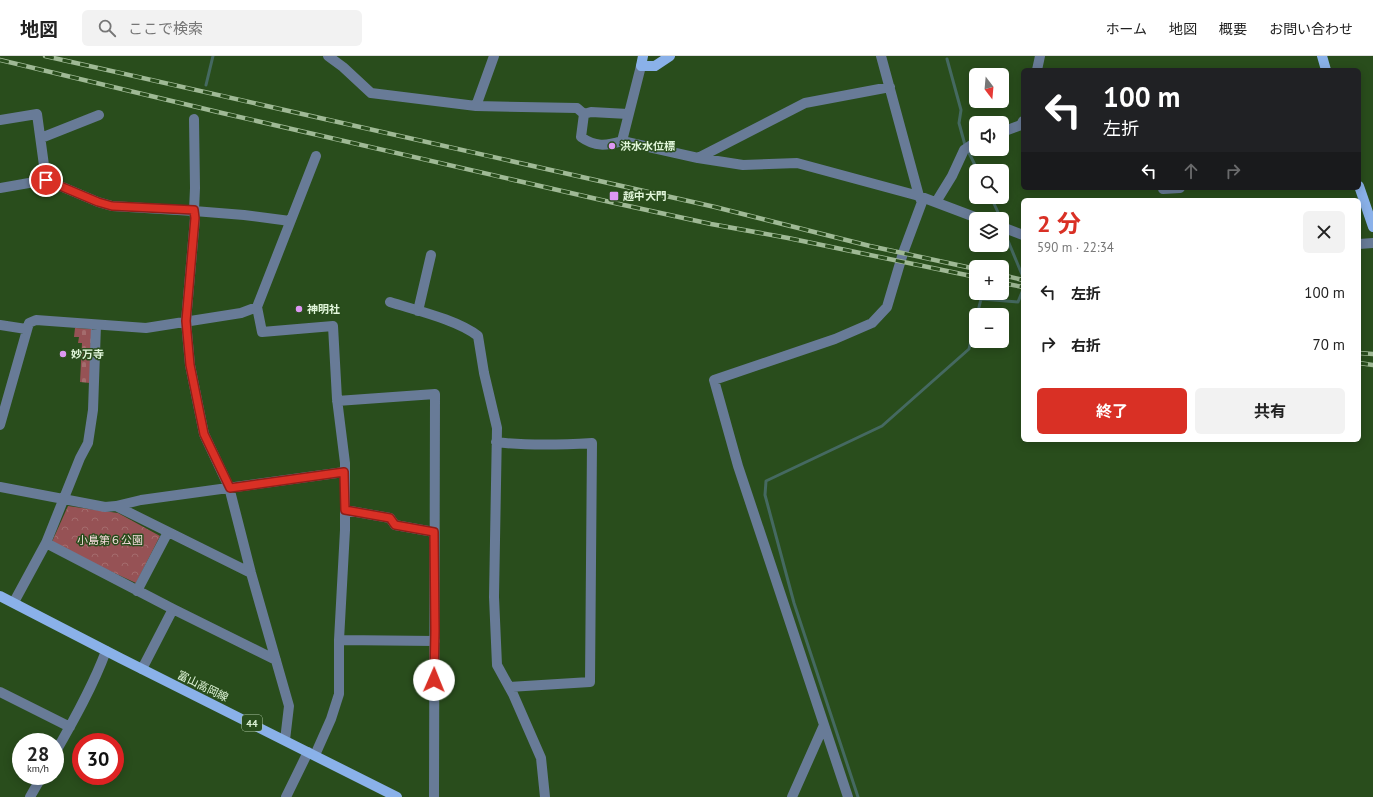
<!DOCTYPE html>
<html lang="ja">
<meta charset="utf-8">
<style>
:root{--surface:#fff;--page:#f2f2f2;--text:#222;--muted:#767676;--line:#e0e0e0;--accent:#d93025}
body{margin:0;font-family:"PT Sans","Noto Sans JP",sans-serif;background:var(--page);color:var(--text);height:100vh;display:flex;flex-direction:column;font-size:15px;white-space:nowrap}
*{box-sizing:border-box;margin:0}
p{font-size:13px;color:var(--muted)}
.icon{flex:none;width:22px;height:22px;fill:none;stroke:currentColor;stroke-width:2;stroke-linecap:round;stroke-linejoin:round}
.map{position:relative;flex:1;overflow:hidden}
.panel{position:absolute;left:1021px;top:142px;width:340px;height:244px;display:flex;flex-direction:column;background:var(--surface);border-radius:6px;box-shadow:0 2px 10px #0003}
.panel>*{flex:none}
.banner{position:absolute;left:1021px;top:12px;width:340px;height:122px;border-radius:6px;box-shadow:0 2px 10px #0003;background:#202124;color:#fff;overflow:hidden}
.needle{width:26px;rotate:164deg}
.buttons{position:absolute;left:969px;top:12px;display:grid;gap:8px}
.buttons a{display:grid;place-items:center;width:40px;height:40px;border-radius:6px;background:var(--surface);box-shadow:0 2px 10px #0003;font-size:20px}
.speed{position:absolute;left:12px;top:677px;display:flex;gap:8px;font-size:20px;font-weight:700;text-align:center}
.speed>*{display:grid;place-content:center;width:52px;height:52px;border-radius:50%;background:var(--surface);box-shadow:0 2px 10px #0003;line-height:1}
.speed small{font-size:10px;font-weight:400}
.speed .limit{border:6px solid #d22;background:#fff;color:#111}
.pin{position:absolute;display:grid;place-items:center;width:34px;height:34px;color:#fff;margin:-17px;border:2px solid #fff;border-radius:50%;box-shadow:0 1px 4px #0007}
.me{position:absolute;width:44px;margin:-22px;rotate:1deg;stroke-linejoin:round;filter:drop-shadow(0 0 3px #0008)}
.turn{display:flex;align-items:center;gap:14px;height:84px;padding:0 16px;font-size:18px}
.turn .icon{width:52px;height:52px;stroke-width:2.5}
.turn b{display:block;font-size:28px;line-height:34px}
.lanes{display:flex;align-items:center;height:38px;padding:0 16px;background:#0003;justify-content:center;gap:20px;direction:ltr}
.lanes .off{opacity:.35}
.round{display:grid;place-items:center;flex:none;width:42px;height:42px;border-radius:6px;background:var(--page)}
.head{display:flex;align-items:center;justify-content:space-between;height:68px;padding:0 16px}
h1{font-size:24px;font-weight:700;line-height:30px;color:var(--accent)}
.cta{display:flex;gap:8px;margin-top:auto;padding:8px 16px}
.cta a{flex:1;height:46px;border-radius:6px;background:var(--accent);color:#fff;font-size:16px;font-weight:700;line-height:46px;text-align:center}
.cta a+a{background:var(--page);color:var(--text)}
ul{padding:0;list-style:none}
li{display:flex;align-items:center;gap:12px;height:52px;padding:0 16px}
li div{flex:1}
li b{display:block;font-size:15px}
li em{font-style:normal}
header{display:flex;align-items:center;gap:24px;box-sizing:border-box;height:56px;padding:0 20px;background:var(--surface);border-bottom:1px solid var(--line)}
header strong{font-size:19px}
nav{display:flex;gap:22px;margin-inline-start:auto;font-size:14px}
.search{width:280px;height:36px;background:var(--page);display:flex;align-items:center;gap:10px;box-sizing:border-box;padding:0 14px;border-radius:6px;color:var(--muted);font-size:15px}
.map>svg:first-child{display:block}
.cemetery{fill:url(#cemetery-stones)}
.park{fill:url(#park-crowns)}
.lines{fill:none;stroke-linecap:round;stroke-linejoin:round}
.stream{stroke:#456961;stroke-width:3}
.minor{stroke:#687b97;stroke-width:10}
.major{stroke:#8ab1e9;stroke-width:10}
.rail-casing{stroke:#9fb995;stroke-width:4.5}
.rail{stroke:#294d1c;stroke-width:3;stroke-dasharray:9;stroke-linecap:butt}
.route-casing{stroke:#8d1f18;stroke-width:10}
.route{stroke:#d93025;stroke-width:7}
.poi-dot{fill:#dd98f3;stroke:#294d1c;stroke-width:1.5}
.labels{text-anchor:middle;stroke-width:3;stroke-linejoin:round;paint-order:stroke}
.shield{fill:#294d1c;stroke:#a9c3a0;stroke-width:1}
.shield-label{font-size:10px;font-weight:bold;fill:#e0f5d9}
.poi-label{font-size:11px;font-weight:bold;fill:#e0f5d9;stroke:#294d1c;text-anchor:start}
.park-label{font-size:11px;fill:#f5dcdc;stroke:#294d1c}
.street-label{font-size:11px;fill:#e0f5d9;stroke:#294d1c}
</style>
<header>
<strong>地図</strong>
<div class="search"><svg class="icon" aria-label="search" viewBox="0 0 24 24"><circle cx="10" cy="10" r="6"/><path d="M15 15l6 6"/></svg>ここで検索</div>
<nav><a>ホーム</a><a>地図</a><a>概要</a><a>お問い合わせ</a></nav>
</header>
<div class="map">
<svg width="1373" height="741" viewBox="0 0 1373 741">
<defs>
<pattern id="cemetery-stones" width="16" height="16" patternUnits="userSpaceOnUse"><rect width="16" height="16" fill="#965255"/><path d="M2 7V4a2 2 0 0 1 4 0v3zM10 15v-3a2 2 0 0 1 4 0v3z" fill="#a46c6d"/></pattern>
<pattern id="park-crowns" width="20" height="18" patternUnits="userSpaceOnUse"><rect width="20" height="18" fill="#965255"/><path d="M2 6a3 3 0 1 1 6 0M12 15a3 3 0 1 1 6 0" fill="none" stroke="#a46c6d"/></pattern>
</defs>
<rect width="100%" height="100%" fill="#294d1c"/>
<!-- cemetery -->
<path class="cemetery" d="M 75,272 L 92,273 L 90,327 L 80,326 L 82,287 L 78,287 L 79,281 L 74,281 Z"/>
<!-- park -->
<path class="park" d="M 68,450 L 118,457 L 160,480 L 136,527 L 51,488 Z"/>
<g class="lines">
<!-- stream -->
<path class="stream" d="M 947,3 L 961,54 L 959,67 L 965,89
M 206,29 L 213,0
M 968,95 L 978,115
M 991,141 L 1001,163
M 1006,180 L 1023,221
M 977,259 L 981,243 L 1018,246 L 1022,236
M 858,741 L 794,547 L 765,439 L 766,425 L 882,370 L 969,293 L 976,264"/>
<!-- minor -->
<path class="minor" d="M 328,0 L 343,11 L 371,37 L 476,50 L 577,52 L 584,58 L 591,56 L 628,58
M 1037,14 L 1040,0
M 476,50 L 494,0
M 584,58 L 581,81 C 595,91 606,90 622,85 L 698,102 L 743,109 L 797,107 L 919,140 L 980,163
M 194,63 L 195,132 L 194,155 L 195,162 L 186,265 L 190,309 L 204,378 L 229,431 L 251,517 L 289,650 L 285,684
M 0,64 L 37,58 L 46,124
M 1002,76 L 1021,69 L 1023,65
M 41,82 L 99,59
M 622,85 L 641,10
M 698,102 L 805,47 L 890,31
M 0,132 L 46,124 L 98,146 L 112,150 L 194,155 L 244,159 L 290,165
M 1163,133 L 1180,132
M 936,146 L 952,120 L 964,94 L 976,86
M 1002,171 L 1023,179
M 1359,188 L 1373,187
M 390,246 C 415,254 458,264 478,280 L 484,317 L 497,372 L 494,541 L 497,609 L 513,638 L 541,702 L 545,741
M 418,255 L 431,199
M 0,269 L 26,273
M 337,345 L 435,338 L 434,741
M 0,369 L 29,267 L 36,264 L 146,272 L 241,257 L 257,251
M 496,386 C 528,390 560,389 592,387 L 590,626 L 509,631
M 0,431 L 105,451 L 116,450 L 141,444 L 344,416
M 116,450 L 251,517
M 345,454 L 390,462 L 395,469 L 434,476
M 46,487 L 173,553 L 276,604
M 137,535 L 168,476
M 14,546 L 46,487 L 80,402 L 88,387 L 93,354 L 96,269
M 339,584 L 435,585
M 142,613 L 173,553
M 0,636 L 70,671
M 55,697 C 74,664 93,630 106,595
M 315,699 L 331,663 L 339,638 L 339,584 L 345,474 L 345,407 L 337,343 L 333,270 L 262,276 L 257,251 L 316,100
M 30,741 L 42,720
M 286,741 L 308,696
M 792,741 L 824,669
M 848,741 L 738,410 L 714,324 L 835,283 L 872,267 L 887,251 L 903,197 L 922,146 L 919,140 L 881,0"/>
<!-- major -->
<path class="major" d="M 643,0 L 641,10 L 655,10 L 670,0
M 1322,0 L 1326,14
M 1359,130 L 1373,171
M 0,540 L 120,602 L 397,741"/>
<defs>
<path id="rail" d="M 45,0 L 715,151 L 870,190 L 976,213
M 0,4 L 222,57 L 610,146 L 711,168 L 788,182 L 976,221
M 1002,219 L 1023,224
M 1002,227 L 1023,231
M 1359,297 L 1373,298
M 1359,307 L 1373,309"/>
</defs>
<!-- rail casing -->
<use href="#rail" class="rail-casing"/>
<!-- rail -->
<use href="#rail" class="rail"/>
</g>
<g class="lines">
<defs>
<path id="route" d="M 46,124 L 98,146 L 112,150 L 194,154 L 195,162 L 186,265 L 190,309 L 204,378 L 230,432 L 344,416 L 345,454 L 390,462 L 395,469 L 434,476 L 435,575 L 434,624"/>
</defs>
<!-- route casing -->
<use href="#route" class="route-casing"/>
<!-- route -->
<use href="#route" class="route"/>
</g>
<!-- markers -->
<g class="poi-dot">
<circle cx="612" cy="90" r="4"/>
<rect x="609" y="135" width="10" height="10" rx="2"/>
<circle cx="299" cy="253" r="4"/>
<circle cx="63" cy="298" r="4"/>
</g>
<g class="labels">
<!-- shield labels -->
<rect class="shield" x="242" y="659" width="20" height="16" rx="3"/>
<g class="shield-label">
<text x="252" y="671">44</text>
</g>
<!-- poi labels -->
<g class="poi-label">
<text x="620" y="94">洪水水位標</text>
<text x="623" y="144">越中大門</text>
<text x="307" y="257">神明社</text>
<text x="71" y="302">妙万寺</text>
</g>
<!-- park labels -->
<g class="park-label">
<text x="110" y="488">小島第６公園</text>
</g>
<!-- street labels -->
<g class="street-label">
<text transform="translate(203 630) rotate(26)" y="4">富山高岡線</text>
</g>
</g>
</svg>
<div class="buttons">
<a><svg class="needle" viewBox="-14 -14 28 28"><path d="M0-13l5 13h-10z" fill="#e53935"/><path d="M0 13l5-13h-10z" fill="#767676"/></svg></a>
<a><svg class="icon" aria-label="sound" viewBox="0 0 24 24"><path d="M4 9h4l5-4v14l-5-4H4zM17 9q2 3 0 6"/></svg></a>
<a><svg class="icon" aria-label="search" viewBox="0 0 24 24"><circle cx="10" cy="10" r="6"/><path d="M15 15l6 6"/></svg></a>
<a><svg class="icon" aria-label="layers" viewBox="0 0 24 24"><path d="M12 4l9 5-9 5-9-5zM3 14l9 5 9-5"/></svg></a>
<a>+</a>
<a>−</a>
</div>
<div class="speed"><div>28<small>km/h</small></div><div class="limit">30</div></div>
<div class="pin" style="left:46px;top:124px;background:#d93025"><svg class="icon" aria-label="arrive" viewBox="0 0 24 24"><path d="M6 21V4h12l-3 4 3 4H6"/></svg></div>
<svg class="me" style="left:434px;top:624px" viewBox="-20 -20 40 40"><circle r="19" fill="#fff"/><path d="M0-13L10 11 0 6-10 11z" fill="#d93025"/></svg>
<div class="banner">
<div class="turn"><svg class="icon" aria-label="left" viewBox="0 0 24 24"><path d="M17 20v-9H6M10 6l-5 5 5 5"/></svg><div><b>100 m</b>左折</div></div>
<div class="lanes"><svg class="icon" aria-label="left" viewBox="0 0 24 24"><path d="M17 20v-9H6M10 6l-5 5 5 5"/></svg><svg class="icon off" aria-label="ahead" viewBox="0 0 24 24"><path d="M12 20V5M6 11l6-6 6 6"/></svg><svg class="icon off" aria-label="right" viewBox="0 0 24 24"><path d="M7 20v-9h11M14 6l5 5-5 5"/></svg></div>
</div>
<section class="panel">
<div class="head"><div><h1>2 分</h1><p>590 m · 22:34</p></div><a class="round"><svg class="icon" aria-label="close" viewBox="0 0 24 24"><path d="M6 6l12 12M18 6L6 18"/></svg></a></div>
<ul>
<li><svg class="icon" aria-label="left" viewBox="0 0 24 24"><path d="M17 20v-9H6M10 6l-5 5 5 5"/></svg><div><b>左折</b></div><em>100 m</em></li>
<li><svg class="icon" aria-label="right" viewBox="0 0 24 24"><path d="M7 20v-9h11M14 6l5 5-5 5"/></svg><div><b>右折</b></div><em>70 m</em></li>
</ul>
<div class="cta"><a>終了</a><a>共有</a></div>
</section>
</div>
